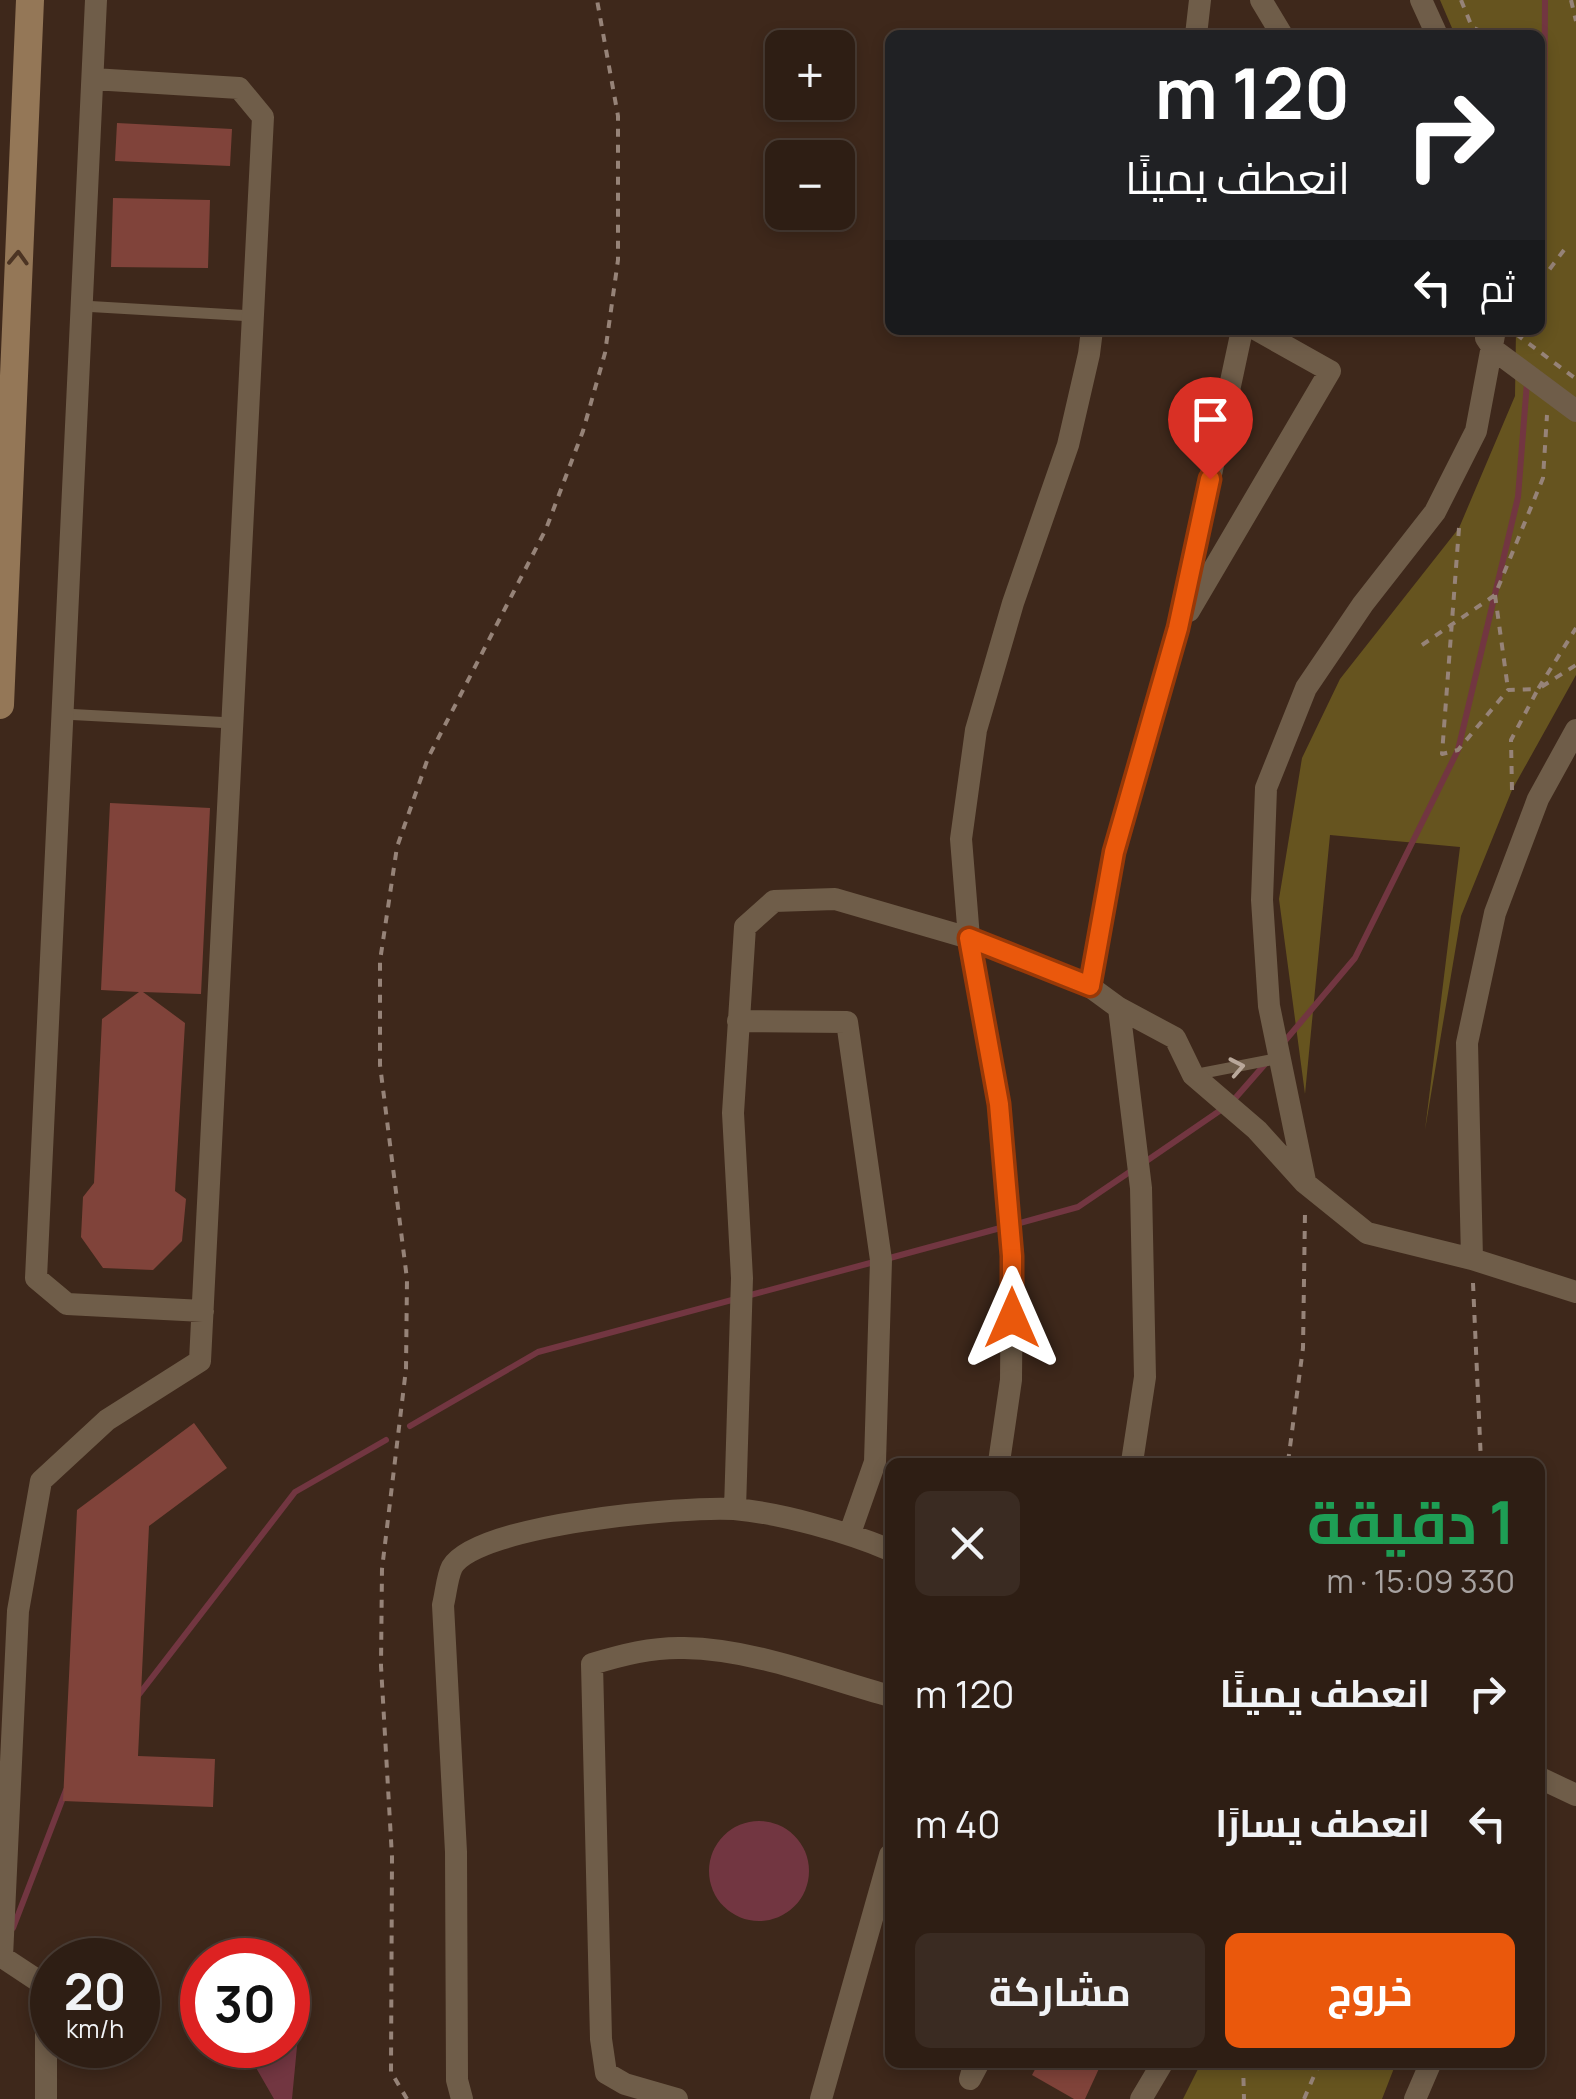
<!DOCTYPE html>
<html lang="ar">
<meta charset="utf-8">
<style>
:root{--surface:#2e1e14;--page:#3a2b22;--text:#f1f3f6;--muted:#a7a2a0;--line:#493c34;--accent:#ea580c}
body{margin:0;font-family:Manrope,Cairo,sans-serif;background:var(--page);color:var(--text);direction:rtl;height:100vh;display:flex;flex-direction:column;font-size:38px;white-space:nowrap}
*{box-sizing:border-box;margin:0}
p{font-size:32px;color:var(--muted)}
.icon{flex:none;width:55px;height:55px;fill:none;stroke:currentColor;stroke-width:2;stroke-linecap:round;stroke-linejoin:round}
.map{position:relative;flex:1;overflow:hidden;direction:ltr}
.drawer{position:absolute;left:885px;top:1458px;width:660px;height:610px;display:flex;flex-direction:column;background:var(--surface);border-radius:15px;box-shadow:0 5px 15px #0003,0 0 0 2px var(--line);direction:rtl}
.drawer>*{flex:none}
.banner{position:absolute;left:885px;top:30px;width:660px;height:305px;border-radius:15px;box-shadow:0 5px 15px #0003,0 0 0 2px var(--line);direction:rtl;background:#202124;color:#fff;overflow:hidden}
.buttons{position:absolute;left:765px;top:30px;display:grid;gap:20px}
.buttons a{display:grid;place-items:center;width:90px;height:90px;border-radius:15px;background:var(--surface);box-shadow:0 5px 15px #0003,0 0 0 2px var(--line);font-size:50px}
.speed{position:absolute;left:30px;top:1938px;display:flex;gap:20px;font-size:50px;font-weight:700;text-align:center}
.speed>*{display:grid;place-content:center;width:130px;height:130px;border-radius:50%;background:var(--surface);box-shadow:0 5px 15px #0003,0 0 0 2px var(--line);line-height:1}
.speed small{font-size:25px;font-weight:400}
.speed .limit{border:15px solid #d22;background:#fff;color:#111}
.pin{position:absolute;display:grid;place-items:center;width:85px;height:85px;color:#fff;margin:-102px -42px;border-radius:50% 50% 50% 0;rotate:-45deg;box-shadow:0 0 10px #0007}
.pin .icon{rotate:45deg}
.me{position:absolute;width:110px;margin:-55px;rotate:0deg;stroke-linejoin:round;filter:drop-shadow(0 0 8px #0008)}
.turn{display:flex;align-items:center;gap:35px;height:210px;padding:0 30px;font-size:45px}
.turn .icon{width:130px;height:130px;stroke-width:2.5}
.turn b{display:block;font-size:70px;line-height:85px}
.then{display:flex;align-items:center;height:95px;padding:0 30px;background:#0003;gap:20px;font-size:38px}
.round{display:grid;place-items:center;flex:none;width:105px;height:105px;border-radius:15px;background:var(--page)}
.overview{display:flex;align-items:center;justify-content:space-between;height:170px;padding:0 30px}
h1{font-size:60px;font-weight:700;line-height:75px;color:#1e9e55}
.cta{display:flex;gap:20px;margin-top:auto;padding:20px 30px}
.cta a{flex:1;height:115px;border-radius:15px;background:var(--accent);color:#fff;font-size:40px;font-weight:700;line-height:115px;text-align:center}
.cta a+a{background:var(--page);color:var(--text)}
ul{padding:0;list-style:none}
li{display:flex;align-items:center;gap:30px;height:130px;padding:0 30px}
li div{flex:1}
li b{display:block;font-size:38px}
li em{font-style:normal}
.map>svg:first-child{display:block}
.green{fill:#66541f}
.water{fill:#723641}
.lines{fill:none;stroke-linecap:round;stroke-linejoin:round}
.stream{stroke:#723641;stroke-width:6}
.building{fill:#80433a}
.path{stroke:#968378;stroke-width:4;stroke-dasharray:8 8;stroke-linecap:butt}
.service{stroke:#6f5d49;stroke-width:11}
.minor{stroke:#6f5d49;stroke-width:22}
.secondary{stroke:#947757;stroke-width:28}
.oneway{stroke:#4c3423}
.oneway2{stroke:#b9a89a}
.route-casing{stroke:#983908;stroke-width:25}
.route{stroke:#ea580c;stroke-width:18}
</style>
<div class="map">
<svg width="1576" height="2099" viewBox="0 0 1576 2099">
<rect width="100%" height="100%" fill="#3e281b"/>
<!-- green -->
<path class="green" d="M 1440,0 L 1576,0 L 1576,675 L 1512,790 L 1461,916 L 1425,1130 L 1460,847 L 1330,835 L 1305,1094 L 1279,899 L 1302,758 L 1340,679 L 1459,528 L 1515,396 L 1516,330 L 1540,330 L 1540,35 L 1455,35 Z
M 1201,2063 L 1201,2062 L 1396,2063 L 1382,2099 L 1183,2099 Z"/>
<!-- water -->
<path class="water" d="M709 1871a50 50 0 1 1 100 0a50 50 0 1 1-100 0Z
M 300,2015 L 292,2099 L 274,2099 L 243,2045 L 288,2045 L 288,2017 Z"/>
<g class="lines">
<!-- stream -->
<path class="stream" d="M 1540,216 L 1544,162 L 1545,0
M 1531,333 L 1531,330
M 1284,1042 L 1355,958 L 1458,750 L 1518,497 L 1527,382
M 1145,1162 L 1231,1103 L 1266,1063
M 1016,1224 L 1078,1207 L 1134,1169
M 886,1259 L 1004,1227
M 410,1426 L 538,1352 L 874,1262
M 137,1697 L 295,1492 L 386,1440
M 13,1928 L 66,1790"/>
</g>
<!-- building -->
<path class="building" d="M 117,123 L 232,129 L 230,166 L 115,161 Z
M 113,198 L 210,200 L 208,268 L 111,267 Z
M 110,803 L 210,808 L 201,994 L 143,992 L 185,1023 L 175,1191 L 186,1199 L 182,1241 L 153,1270 L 103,1268 L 81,1237 L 83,1197 L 94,1183 L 102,1019 L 139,992 L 101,990 Z
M 194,1423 L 227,1468 L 149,1526 L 138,1756 L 215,1759 L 213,1807 L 63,1801 L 77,1510 Z
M 1039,2062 L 1102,2062 L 1085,2099 L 1074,2099 L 1032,2075 Z"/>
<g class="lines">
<!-- path -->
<path class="path" d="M 1461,0 L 1472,27 L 1489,35
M 1571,0 L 1576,21
M 1540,282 L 1567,246
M 1516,334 L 1576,379
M 1459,528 L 1442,754 L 1458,750 L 1508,690 L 1538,689 L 1576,628
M 1495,595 L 1508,689
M 1422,645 L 1495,595 L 1543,478 L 1547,415
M 1512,790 L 1511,740 L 1538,689 L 1576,665
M 1473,1283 L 1481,1462
M 1288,1462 L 1303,1348 L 1305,1212
M 1243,2062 L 1244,2099
M 407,2099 L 391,2072 L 392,1857 L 381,1666 L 382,1569 L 406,1369 L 407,1279 L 380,1065 L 380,961 L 397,847 L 428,758 L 546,529 L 583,431 L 605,353 L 618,260 L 618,116 L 597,0
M 1304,2099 L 1320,2062"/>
<!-- service -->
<path class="service" d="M 82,306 L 253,316
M 63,714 L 232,723
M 1193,1075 L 1280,1058"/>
<!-- minor -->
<path class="minor" d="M 96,0 L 36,1278 L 67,1304 L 203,1311
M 1261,0 L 1282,35
M 1421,0 L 1437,35
M 1196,35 L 1200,0
M 1486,338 L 1494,350 L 1576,411
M 1189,611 L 1330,371 L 1257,330
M 1089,986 L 1114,852 L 1178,628 L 1242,330
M 1119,1008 L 1141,1188 L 1145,1377 L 1132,1462
M 738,1021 L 847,1022 L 881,1260 L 875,1462 L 850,1533
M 1305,1181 L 1269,1006 L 1262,900 L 1266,788 L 1306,688 L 1363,604 L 1435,512 L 1476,431 L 1495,330
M 1472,1259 L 1467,1043 L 1495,913 L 1538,799 L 1576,730
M 999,1462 L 1011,1380 L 1012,1256 L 999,1103 L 969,938 L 961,839 L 976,730 L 1013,603 L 1068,445 L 1089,354 L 1092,330
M 735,1509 L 742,1278 L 733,1113 L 745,927 L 774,901 L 835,899 L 969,938 L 1089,986 L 1119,1008 L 1175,1038 L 1193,1075 L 1257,1130 L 1305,1183 L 1367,1233 L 1472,1259 L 1576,1292
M 1540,1778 L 1576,1795
M 975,2062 L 970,2079 L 979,2062
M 46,2099 L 46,1986 L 2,1957 L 18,1611 L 41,1481 L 107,1420 L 200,1361 L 263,117 L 239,88 L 93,79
M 462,2099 L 457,2080 L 456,1852 L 443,1605 C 446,1593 447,1577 452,1567 C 477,1524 685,1506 734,1509 C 781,1513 847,1532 890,1550
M 677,2099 L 625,2084 L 606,2073 L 601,2039 L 592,1664 C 622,1655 652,1647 684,1648 C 754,1649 824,1678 890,1696
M 821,2099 L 890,1855
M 1141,2099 L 1163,2062
M 1415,2099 L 1431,2062"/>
<!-- secondary -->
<path class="secondary" d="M 0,705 L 30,0"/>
</g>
<!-- one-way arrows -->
<defs><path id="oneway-chevron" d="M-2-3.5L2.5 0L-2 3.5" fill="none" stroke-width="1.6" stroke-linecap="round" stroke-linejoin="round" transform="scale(2.5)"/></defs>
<use class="oneway" href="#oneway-chevron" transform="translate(18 258) rotate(-88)"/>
<use class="oneway2" href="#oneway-chevron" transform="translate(1237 1067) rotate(-11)"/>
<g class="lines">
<defs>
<path id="route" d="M 1012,1318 L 1012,1256 L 999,1104 L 969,938 L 1090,986 L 1114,852 L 1178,628 L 1210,479"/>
</defs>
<!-- route casing -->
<use href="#route" class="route-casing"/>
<!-- route -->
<use href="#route" class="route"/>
</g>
</svg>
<div class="buttons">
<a>+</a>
<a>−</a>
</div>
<div class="speed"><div>20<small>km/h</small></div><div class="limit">30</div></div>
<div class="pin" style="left:1210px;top:479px;background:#d93025"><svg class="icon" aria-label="arrive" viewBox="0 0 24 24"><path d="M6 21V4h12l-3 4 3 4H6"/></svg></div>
<svg class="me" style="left:1012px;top:1318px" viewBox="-20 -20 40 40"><path d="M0-17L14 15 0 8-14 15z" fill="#ea580c" stroke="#fff" stroke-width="4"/></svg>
<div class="banner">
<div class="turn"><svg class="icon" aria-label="right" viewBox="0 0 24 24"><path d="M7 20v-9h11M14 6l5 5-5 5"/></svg><div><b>120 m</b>انعطف يمينًا</div></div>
<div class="then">ثم<svg class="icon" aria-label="left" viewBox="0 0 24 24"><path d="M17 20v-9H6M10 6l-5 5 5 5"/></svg></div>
</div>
<section class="drawer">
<div class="overview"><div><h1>1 دقيقة</h1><p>330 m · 15:09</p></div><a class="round"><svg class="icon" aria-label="close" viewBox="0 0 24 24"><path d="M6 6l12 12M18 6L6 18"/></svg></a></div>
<ul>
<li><svg class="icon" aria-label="right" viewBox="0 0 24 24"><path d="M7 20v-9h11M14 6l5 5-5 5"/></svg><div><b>انعطف يمينًا</b></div><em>120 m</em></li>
<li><svg class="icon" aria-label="left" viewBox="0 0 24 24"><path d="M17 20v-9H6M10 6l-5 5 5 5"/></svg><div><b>انعطف يسارًا</b></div><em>40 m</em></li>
</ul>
<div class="cta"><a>خروج</a><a>مشاركة</a></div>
</section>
</div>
